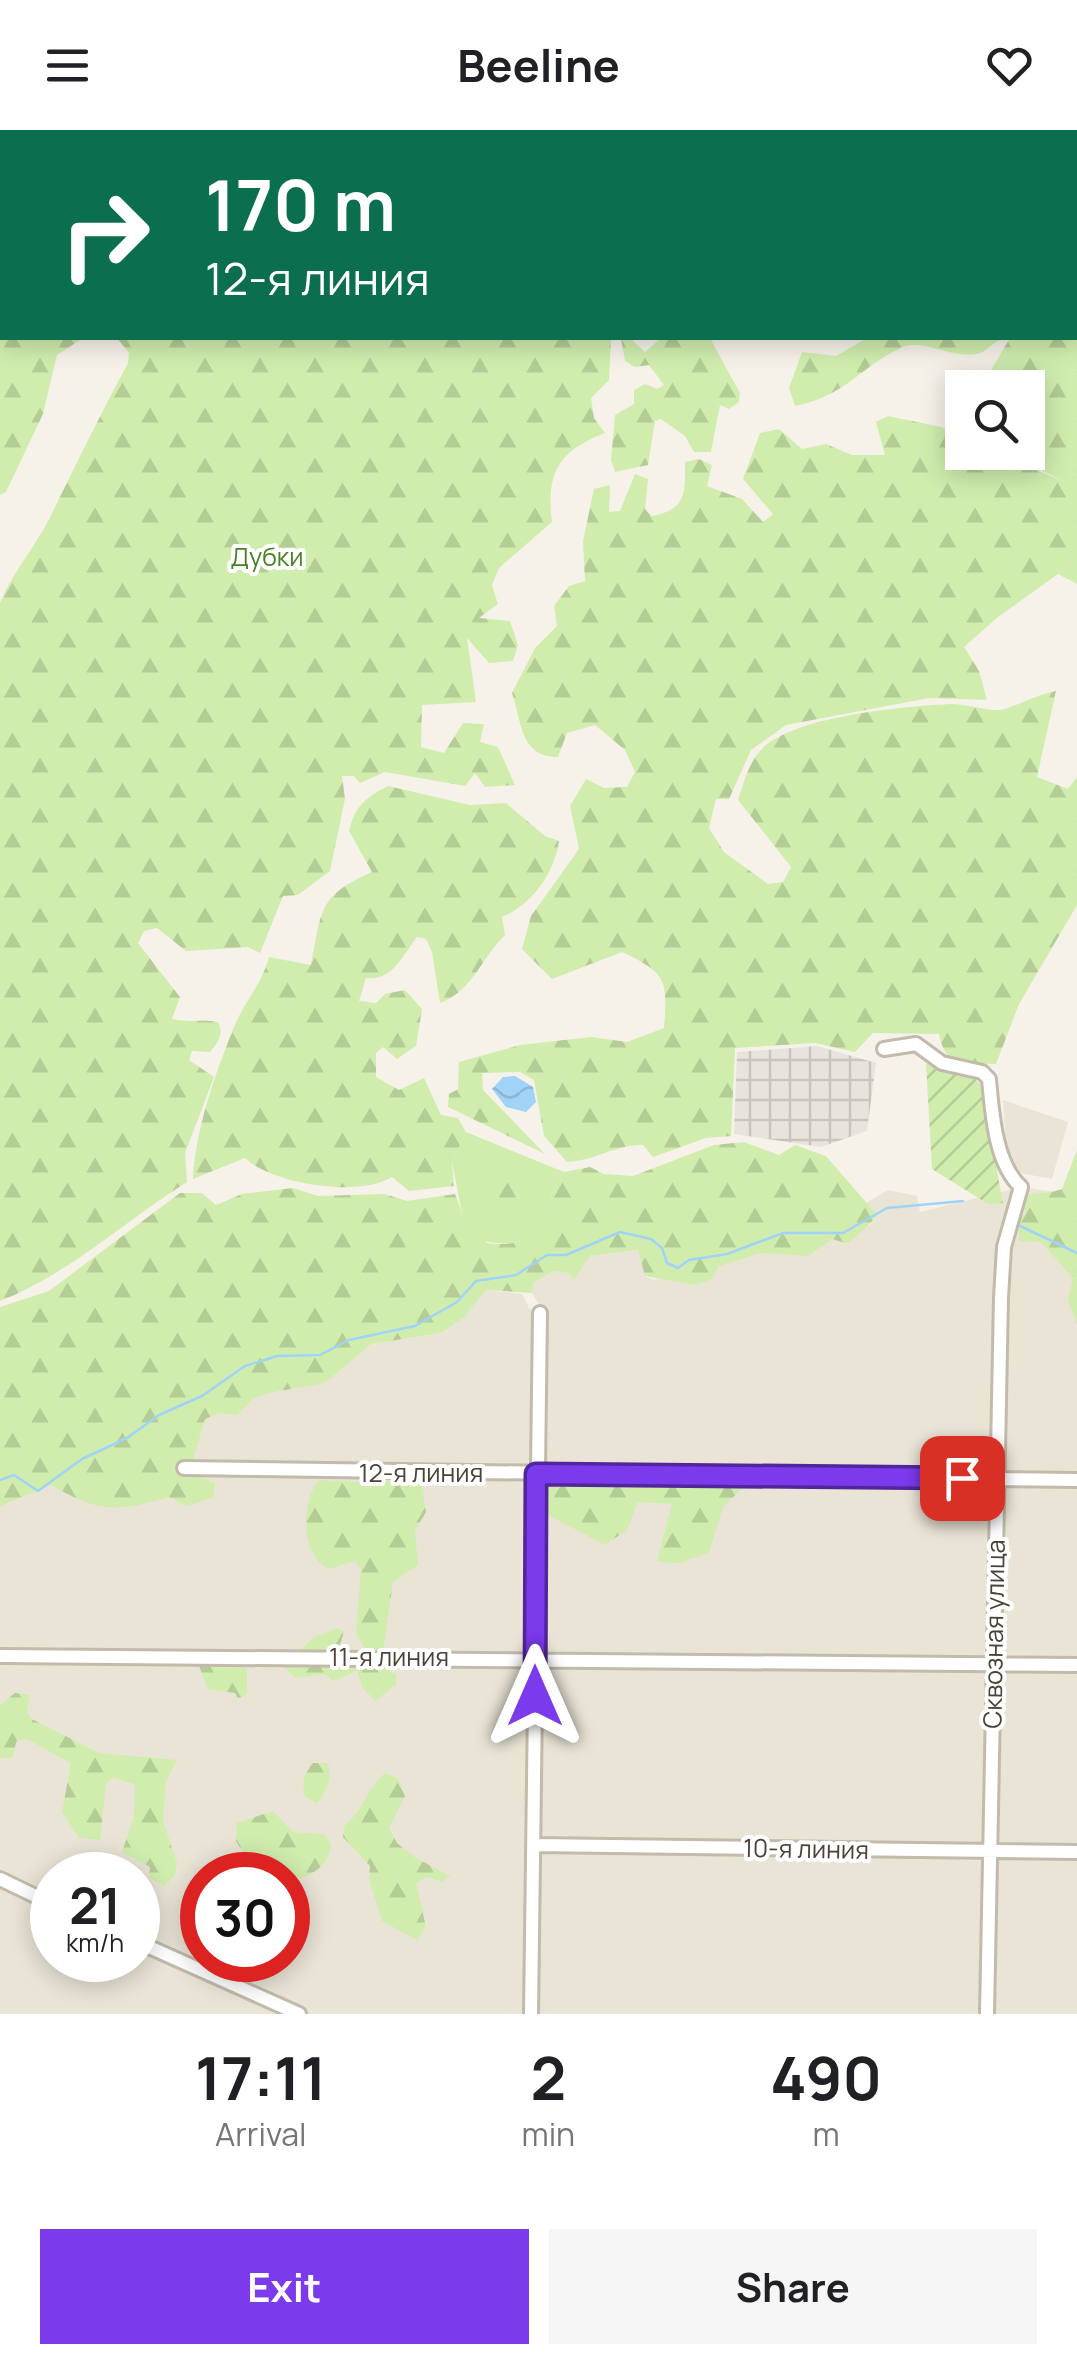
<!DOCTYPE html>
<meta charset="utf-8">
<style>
:root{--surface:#fff;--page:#f6f6f6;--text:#202124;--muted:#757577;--accent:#7c3aed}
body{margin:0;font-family:Manrope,sans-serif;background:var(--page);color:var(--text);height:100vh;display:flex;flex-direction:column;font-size:38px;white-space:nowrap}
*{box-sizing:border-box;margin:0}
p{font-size:32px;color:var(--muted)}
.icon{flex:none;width:55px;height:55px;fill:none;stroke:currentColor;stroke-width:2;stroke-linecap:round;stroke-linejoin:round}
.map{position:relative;height:1884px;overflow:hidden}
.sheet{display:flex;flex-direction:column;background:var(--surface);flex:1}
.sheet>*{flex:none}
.banner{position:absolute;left:0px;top:0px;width:1078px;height:210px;box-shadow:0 5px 25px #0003;background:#0b6e4f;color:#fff;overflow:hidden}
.controls{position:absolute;left:945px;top:240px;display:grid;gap:20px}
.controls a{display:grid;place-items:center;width:100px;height:100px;border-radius:0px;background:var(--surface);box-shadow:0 5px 25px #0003;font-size:50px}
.speed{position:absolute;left:30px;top:1722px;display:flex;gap:20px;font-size:50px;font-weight:700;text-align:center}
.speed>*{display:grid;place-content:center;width:130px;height:130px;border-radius:50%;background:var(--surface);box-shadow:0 5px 25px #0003;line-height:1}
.speed small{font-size:25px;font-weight:400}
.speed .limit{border:15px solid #d22;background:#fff;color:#111}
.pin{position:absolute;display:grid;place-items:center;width:85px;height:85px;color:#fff;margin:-42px;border-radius:20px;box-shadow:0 5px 15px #0006}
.me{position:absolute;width:110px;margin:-55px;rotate:0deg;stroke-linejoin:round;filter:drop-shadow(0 0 8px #0008)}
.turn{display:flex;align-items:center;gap:35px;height:210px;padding:0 40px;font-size:45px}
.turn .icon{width:130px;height:130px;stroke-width:2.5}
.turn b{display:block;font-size:70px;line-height:85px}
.eta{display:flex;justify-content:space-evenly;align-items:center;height:170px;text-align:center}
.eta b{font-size:60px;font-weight:700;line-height:70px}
.cta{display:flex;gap:20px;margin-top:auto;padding:20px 40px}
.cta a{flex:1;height:115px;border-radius:0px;background:var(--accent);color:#fff;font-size:40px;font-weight:700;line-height:115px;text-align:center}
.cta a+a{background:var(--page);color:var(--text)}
header{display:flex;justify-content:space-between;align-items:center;height:130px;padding:0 40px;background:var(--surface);font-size:45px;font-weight:700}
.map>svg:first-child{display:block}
.residential{fill:#eae4d6;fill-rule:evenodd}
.industrial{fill:url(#industrial-grid)}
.green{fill:#d0edae}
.forest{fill:url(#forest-firs)}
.garden{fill:url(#garden-furrows)}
.water{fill:url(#water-waves)}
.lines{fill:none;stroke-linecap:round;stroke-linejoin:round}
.stream{stroke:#a0d3f7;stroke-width:2.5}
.minor-casing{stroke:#c2baaa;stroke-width:18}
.minor{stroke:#fff;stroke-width:12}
.route-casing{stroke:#51269a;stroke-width:25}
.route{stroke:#7c3aed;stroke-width:18}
.labels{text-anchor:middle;stroke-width:8;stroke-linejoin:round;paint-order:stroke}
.park-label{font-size:25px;fill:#478223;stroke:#fff}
.street-label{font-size:25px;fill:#4a4236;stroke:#fff}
</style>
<header><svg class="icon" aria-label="menu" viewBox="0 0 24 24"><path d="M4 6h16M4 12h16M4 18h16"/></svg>Beeline<svg class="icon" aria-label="heart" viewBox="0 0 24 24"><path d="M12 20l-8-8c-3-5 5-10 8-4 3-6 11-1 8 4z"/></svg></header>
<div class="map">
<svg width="1077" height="1884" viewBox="0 0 1077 1884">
<defs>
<pattern id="industrial-grid" width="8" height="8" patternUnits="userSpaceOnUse" patternTransform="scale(2.5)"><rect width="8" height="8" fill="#e8e3dd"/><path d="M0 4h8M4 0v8" fill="none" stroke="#c8c4be"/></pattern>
<pattern id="forest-firs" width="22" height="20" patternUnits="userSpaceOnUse" patternTransform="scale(2.5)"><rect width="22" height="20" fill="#d0edae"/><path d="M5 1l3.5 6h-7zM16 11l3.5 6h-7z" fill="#b4cc96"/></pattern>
<pattern id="garden-furrows" width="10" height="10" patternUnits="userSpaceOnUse" patternTransform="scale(2.5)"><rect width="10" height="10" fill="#d0edae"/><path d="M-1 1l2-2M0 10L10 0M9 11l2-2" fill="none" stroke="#b4cc96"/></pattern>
<pattern id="water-waves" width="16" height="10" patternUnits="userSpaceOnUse" patternTransform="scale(2.5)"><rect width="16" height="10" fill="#a0d3f7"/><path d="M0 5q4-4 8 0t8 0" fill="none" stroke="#8bb6d4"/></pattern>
</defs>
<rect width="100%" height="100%" fill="#f6f2e9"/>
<!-- residential -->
<path class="residential" d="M 1003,970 L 1068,992 L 1052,1049 L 1015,1042 L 1006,1015 Z
M 1021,1057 L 1077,1065 L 1077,1884 L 0,1884 L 0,1347 L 345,1234 L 371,1214 L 441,1203 L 486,1160 L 522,1164 L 530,1180 L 541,1178 L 532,1163 L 534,1152 L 554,1141 L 568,1142 L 573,1149 L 589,1126 L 639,1120 L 645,1146 L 653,1150 L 870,1095 L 878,1086 L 866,1073 L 888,1060 L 917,1066 L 920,1082 ZM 52,1745 L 138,1745 L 138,1830 L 52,1830 ZM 202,1745 L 288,1745 L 288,1830 L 202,1830 Z"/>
<!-- industrial -->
<path class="industrial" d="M 817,916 L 876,933 L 867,1001 L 821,1017 L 734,1004 L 737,922 Z"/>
<!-- green -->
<path class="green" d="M 466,1002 L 564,1042 L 550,1067 L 559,1080 C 530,1125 496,1116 450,1102 L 462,1083 L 452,1032 Z"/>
<!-- forest -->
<path class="forest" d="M 70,0 L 223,0 L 221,2 Z
M 243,0 L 1077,0 L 1077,135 L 1075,2 Z
M 0,94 L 2,208 L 83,208 L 57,225 L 43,284 L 6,362 L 0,365 Z
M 1077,142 L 1077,454 L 1058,444 L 998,487 L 964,517 L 979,541 L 987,570 L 929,568 L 786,595 L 751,620 L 729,669 L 716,669 L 709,698 L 724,722 L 768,754 L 783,752 L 791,737 L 738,670 C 743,654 749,633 760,621 C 790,586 907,576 952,574 C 967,574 992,583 1005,579 C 1023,573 1036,565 1056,561 L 1037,647 L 1068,659 L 1077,647 L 1077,775 L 1019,874 L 996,934 C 964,933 946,939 939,904 L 873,903 L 855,922 L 815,913 L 735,918 L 731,1006 L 706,1008 L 653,1027 L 643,1015 C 617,1014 594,1031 567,1032 L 544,1006 L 534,950 L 520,942 L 482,943 L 483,960 L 545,1024 L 448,977 L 449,964 L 458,959 L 459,932 L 520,915 L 591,907 L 627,912 L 664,898 C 668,849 666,843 622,822 L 552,849 L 522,819 L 531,786 L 579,719 L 570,676 L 586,649 L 604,658 L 627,657 L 635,642 L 625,620 L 595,595 L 567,603 L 558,627 C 520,627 522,592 512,563 L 535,518 L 557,496 L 554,476 L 569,456 L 585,451 L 583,411 L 594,359 L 610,355 L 609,382 L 620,381 L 635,344 L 648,349 L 645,379 L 652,386 C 687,379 685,364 685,332 L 699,329 L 712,335 L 707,356 L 742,369 L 763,392 L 773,384 L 743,349 L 760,303 L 779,299 L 802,319 L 826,314 L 852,325 L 885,325 L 876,292 L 888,286 L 941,297 L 962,308 L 962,322 L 996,323 L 1066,352 L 1005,323 L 1028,322 L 1028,258 L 981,257 L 1010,208 L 1075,208 Z
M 117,208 L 611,208 L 609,250 L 591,268 L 594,288 L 605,303 C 558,321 546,343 552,392 L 499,438 L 492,455 L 498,474 L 479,488 L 510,491 L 518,515 L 513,531 L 489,533 L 467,508 L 476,572 L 422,575 L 421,617 L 444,623 L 463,593 L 484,594 L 480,612 L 498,617 L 515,655 L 485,657 L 475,643 L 465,656 L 385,642 L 360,653 L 354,646 L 342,646 L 345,669 L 330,741 L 298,765 L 283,766 L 260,823 L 248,817 L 186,821 L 157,798 L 144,801 L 138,813 L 180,867 L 172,889 C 189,893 203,889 218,892 C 224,904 218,913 210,922 L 192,921 L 189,930 L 214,947 L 185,1023 L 187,1052 C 123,1092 71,1143 0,1171 L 0,473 C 14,439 39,413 54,379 C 78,330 102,281 128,233 L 129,223 Z
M 621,208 L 631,209 L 645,222 L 661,208 L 711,210 L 740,263 L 739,272 L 729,279 L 720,275 L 711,322 L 694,322 L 685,306 L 661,289 L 655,291 L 648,335 L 615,342 L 611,330 L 615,285 L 634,274 L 634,260 L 645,254 L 657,259 L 664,255 L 649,235 L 635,237 L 625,231 Z
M 867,208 L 1003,208 C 993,212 987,222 977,224 C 950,229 923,208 903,217 C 859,237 848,265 795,276 L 789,258 L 802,222 L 836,226 Z
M 388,656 L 470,675 L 506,673 L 545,706 L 559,711 C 555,742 532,775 502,787 L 505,805 C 481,828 473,861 440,873 L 432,822 L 426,809 L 417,807 C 402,825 394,851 366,848 L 359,871 L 376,873 L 385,864 L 405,860 L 422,879 L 416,916 L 397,929 L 383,917 L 376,923 L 376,947 L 399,960 L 424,948 L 441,985 L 458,988 L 466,1002 L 452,1032 L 454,1056 L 409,1061 L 392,1047 C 360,1068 272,1054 245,1028 L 193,1049 C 195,1000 216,942 234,897 C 244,872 262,854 269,827 L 311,835 C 322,781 317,766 372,742 L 349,701 C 355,676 365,668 388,656 Z
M 744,1012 L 779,1025 L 795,1015 L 826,1026 L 878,1086 L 848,1114 L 832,1109 L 808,1126 L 761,1123 L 719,1136 L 712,1149 L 695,1155 L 645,1146 L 638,1120 L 590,1126 L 574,1150 L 568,1143 L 554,1141 L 534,1152 L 532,1163 L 486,1160 L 463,1188 L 441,1203 L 371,1214 L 325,1253 L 268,1263 L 254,1268 L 237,1285 L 219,1283 L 205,1289 L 192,1333 L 195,1344 L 215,1353 L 214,1367 L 187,1376 L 169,1367 C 117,1383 97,1382 51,1355 L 0,1376 L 0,1177 L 49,1161 L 180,1063 L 202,1063 L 216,1075 L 242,1064 L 293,1058 L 318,1066 L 385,1064 L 407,1071 L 455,1064 L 462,1083 L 451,1101 C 467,1099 477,1100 487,1113 C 518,1118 542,1106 559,1080 L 550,1067 L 564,1042 L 590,1037 L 604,1044 L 633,1046 L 714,1015 Z
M 1077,1020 L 1077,1194 L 1068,1171 L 1073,1148 L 1041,1112 L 1019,1111 L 1018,1091 L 1026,1083 L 1020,1069 C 1034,1060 1047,1065 1062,1059 Z
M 493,1045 L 529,1055 L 526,1066 L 503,1071 L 494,1063 Z
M 394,1346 L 421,1349 L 426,1382 L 415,1401 L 418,1435 L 393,1452 L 383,1523 L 367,1523 L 356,1503 L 361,1439 L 355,1431 L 329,1439 C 301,1427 300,1372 319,1350 L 365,1352 Z
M 567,1353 L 613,1357 L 746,1355 L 723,1377 L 709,1422 L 681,1433 L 657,1432 L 672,1374 L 638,1372 L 627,1400 L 605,1415 L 546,1384 L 545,1354 Z
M 338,1498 L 344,1502 L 337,1525 L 289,1529 L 315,1507 Z
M 199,1536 L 247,1538 L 247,1564 L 238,1569 L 235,1563 L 208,1559 Z
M 349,1536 L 385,1538 L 396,1545 L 396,1555 L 375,1571 L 362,1557 L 357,1541 L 333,1551 L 325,1544 L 296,1548 L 283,1537 Z
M 15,1563 L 30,1565 L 27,1582 L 32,1589 L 99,1623 L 177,1630 L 166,1652 L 163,1691 L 177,1733 L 175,1745 L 164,1756 L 149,1748 L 150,1737 L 122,1722 L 134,1687 L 135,1654 L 113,1648 L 106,1654 L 100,1710 L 79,1708 L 62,1682 L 71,1633 L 27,1609 L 17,1610 L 12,1628 L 0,1628 L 0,1575 Z
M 313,1633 L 328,1633 C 332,1649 327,1661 318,1673 L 305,1667 C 301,1652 304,1645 313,1633 Z
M 385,1643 L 398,1648 L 405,1666 L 389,1698 L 397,1713 L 416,1728 L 450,1746 L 442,1752 L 427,1747 L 416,1753 L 426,1797 L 417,1810 L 382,1791 L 369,1749 L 370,1736 L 343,1707 L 345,1695 C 364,1680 367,1658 385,1643 Z
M 273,1681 L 293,1702 L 324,1704 L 331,1715 C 327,1737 317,1741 298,1750 L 279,1733 L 243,1722 L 236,1711 L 237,1693 Z"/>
<!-- garden -->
<path class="garden" d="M 926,933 L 972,946 L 981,955 L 1003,1073 L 988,1074 L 932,1039 Z"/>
<!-- water -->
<path class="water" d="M 515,946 L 533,957 L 536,972 L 526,982 L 506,977 L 492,959 L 503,947 Z"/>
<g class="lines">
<!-- stream -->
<path class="stream" d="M 1018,1095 L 1077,1123
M 0,1350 L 14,1345 L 38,1361 L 82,1329 L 127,1308 L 159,1285 L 202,1266 L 245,1236 L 277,1226 L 320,1225 L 349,1210 L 415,1196 L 457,1172 L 476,1151 L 516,1145 L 547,1125 L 566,1125 L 620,1102 L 651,1109 L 662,1118 L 667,1133 L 678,1138 L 689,1130 L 727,1124 L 783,1103 L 843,1103 L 887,1078 L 963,1071"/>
<defs>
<path id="minor" d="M 884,919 L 916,914 L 942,933 L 982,942 L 989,949 C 992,982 995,1034 1021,1057 L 1004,1117 L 1001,1168 L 987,1884
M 184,1338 L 1077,1350
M 0,1526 L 1077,1535
M 535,1715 L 1077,1722
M 0,1749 L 52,1774
M 138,1812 L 299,1884
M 531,1884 L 540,1183"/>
</defs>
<!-- minor casing -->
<use href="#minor" class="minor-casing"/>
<!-- minor -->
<use href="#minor" class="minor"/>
</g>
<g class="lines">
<defs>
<path id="route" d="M 535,1566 L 536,1344 L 962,1348"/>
</defs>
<!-- route casing -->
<use href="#route" class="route-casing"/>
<!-- route -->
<use href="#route" class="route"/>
</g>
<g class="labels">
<!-- park labels -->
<g class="park-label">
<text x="267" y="436">Дубки</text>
</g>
<!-- street labels -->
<g class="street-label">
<text x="421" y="1352">12-я линия</text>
<text transform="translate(994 1504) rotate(-89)" y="9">Сквозная улица</text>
<text x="389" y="1536">11-я линия</text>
<text transform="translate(806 1719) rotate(1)" y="9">10-я линия</text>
</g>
</g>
</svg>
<div class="controls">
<a><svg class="icon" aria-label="search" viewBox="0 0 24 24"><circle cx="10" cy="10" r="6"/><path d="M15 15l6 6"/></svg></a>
</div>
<div class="speed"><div>21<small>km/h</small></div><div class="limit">30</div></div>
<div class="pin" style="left:962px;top:1348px;background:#d93025"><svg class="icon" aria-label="arrive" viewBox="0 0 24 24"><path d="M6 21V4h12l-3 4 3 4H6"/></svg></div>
<svg class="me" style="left:535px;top:1566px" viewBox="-20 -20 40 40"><path d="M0-17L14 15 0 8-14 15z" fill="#7c3aed" stroke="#fff" stroke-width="4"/></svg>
<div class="banner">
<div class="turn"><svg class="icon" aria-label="right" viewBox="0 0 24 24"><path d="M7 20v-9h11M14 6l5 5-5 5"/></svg><div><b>170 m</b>12-я линия</div></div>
</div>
</div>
<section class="sheet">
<div class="eta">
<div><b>17:11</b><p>Arrival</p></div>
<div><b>2</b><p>min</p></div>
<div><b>490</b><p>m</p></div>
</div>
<div class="cta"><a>Exit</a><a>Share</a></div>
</section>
